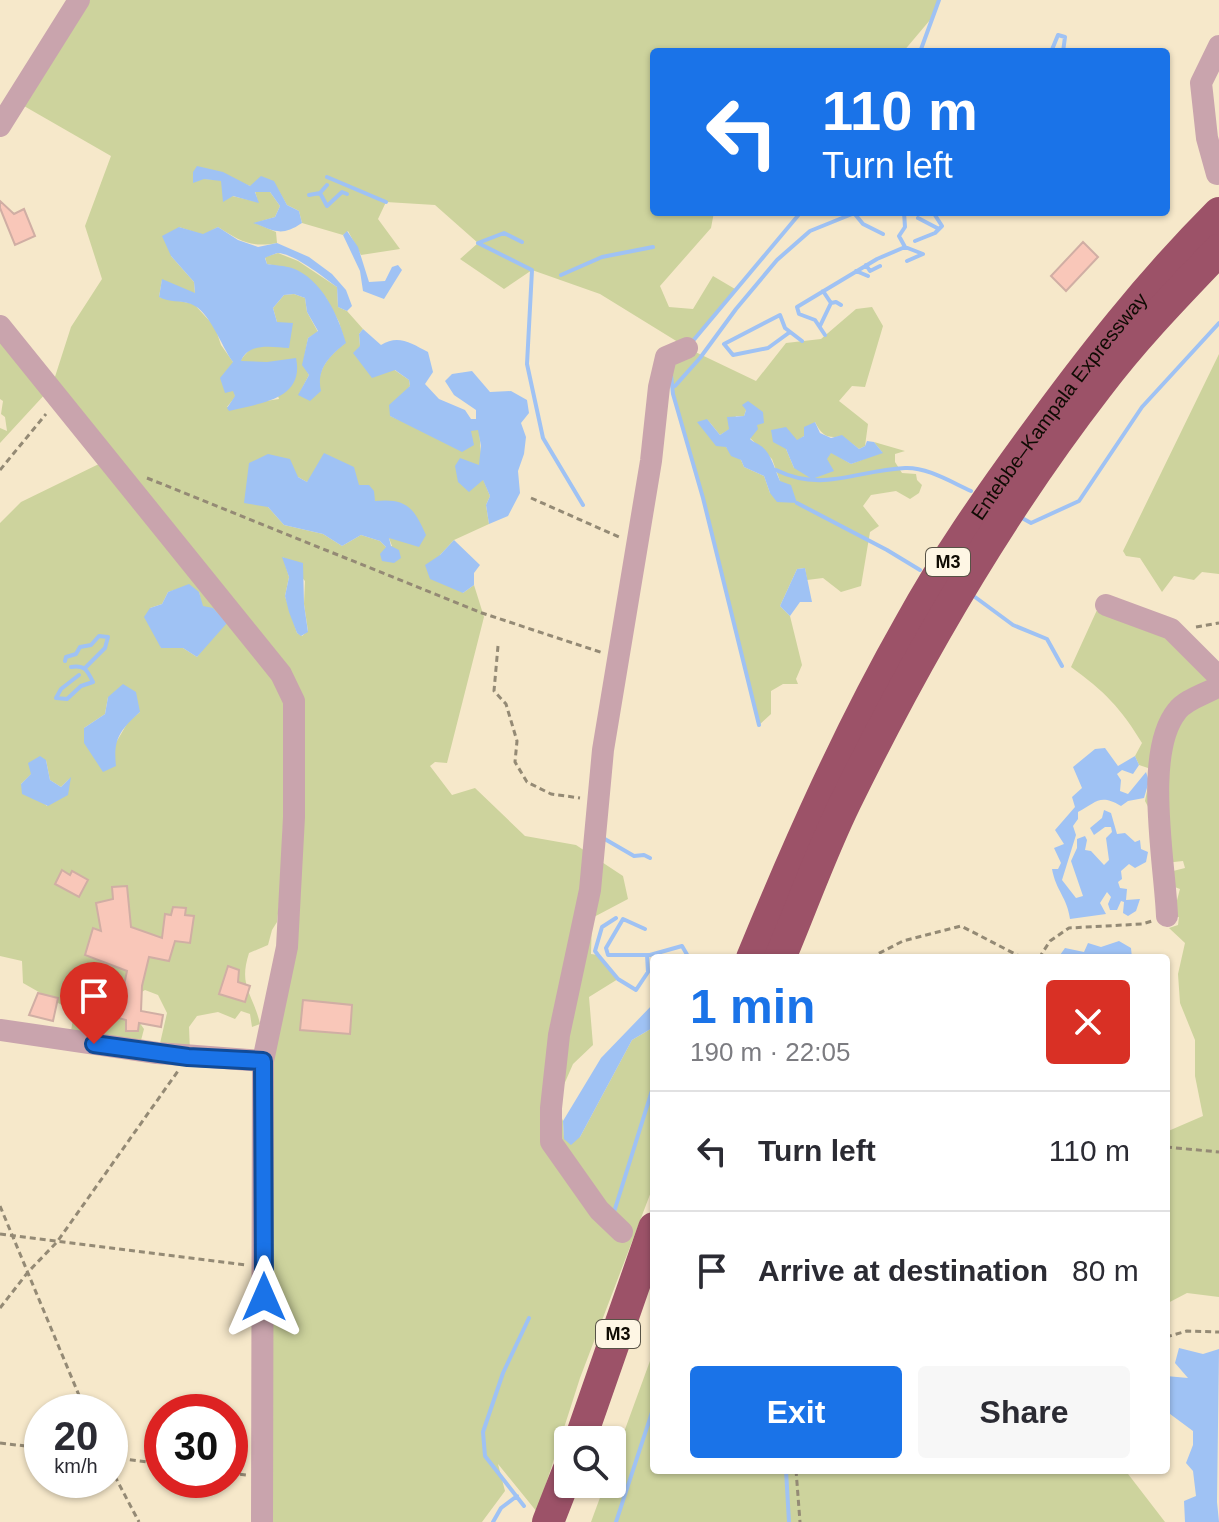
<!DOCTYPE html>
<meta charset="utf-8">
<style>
:root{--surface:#fff;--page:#f7f7f7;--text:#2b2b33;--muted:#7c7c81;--line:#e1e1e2;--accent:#1a73e8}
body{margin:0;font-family:Helvetica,sans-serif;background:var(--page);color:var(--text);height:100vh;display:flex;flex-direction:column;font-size:30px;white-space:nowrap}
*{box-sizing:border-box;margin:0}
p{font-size:26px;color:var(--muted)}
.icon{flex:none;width:44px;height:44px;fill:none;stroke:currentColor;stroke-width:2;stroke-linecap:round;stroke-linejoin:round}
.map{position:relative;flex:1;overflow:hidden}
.panel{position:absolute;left:650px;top:954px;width:520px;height:520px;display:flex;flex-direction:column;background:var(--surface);border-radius:8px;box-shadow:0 2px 6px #0004}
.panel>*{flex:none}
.top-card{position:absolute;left:650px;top:48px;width:520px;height:168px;border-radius:8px;box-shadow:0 2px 6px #0004;background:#1a73e8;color:#fff;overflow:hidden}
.tools{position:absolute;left:554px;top:1426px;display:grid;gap:16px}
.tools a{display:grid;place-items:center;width:72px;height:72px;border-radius:8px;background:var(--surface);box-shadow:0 2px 6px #0004;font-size:40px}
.speed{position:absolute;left:24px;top:1394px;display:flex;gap:16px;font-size:40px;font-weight:700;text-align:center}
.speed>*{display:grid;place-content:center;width:104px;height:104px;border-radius:50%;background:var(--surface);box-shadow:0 2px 6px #0004;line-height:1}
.speed small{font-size:20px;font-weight:400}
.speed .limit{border:12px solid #d22;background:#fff;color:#111}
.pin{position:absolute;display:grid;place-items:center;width:68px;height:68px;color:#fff;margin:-82px -34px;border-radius:50% 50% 50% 0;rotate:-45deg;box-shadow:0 0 8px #0007}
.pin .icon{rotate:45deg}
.me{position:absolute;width:88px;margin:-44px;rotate:0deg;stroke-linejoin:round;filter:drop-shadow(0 0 6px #0008)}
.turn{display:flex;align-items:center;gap:28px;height:168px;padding:0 40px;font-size:36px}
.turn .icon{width:104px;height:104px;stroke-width:2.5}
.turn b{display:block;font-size:56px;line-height:68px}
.round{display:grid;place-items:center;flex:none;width:84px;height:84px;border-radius:8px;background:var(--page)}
.overview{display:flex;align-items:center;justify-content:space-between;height:136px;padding:0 40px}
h1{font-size:48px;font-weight:700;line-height:60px;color:var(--accent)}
.action{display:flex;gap:16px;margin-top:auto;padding:16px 40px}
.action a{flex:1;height:92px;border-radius:8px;background:var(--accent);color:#fff;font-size:32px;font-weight:700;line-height:92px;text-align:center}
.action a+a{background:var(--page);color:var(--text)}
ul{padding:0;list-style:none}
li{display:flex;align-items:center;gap:24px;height:120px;padding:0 40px;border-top:2px solid var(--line)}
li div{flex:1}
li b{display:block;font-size:30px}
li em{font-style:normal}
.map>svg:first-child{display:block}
.green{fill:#cdd39d;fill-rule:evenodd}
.water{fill:#9fc2f4}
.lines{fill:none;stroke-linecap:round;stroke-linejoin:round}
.stream{stroke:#9fc2f4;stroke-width:4}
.building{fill:#f9c7b9;stroke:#d0aea4;stroke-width:2}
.path{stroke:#948a75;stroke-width:3;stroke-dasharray:6 4;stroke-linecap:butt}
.minor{stroke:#c9a4ad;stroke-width:22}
.highway{stroke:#9c5268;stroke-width:32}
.route-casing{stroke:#114b97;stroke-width:20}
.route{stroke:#1a73e8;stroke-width:14}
.labels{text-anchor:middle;stroke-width:8;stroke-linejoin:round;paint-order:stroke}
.shield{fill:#fef6e4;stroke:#575246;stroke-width:2}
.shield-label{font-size:18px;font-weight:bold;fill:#0f0b03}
.street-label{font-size:20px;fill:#0f0b03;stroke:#fef6e4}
</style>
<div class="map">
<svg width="1219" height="1522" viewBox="0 0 1219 1522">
<rect width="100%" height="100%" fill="#f6e8ca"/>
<!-- green -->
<path class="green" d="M 90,0 L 939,0 L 930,20 L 903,52 L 654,52 L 654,212 L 714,212 L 711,228 L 660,286 L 669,307 L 693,309 L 713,276 L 735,289 L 687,348 L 756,381 L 786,343 L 821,339 L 856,309 L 872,307 L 883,326 L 865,387 L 852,386 L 839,401 L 868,424 L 865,446 L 859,449 L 842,436 C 828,439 822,436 815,422 L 804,436 L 786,449 L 794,468 L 827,458 L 831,452 L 851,464 L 882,452 L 874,442 L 905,451 L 895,454 L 895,462 L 902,473 L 916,474 L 917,480 L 922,485 L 919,493 L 910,499 L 896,491 L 871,495 L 863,506 L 879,526 L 870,532 L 861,586 L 841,592 L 823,578 L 807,580 L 805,568 L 797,569 L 780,606 L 790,616 L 802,665 L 796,679 L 798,684 L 783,684 L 771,691 L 771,714 L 759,725 L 703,498 L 673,394 L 670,369 L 686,347 L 600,294 L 532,270 L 504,289 L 460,259 L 478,243 L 435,205 L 386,202 L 378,219 L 400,249 L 361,255 L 348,231 L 343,235 L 302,223 L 299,211 L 287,205 L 273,181 L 250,186 L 235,180 L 204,179 L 221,180 L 232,196 L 258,202 L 255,191 L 270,192 L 280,206 L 275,217 L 255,223 L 276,232 L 277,243 C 251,248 240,241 218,227 L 203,235 L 179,227 L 171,256 L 194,282 L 195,294 L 162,280 L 159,297 L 194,304 L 215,327 L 221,345 L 233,362 L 235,397 L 227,407 L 279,399 L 267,362 L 240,362 C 244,353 269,332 277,322 L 273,308 L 284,295 L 294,294 L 305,298 L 307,312 L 318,332 L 308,338 L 303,364 L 309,375 L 299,394 L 320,391 C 316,370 329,356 345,343 L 339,322 L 326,298 L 293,269 L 267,264 L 265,257 L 278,253 L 298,261 L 337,287 L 338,307 L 347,311 L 363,329 L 359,334 L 360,346 L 409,380 L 410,386 L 390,416 L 416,427 L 479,429 L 483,479 L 490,496 L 486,505 L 489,524 L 454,540 L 440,555 L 463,593 L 474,585 L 484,617 L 447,763 L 435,762 L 430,766 L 452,795 L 475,788 L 525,836 L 576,845 L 623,876 L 628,899 L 592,918 L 591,954 L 598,955 L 618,979 L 589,997 L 593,1045 L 573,1064 L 556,1103 L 563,1121 L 564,1139 L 580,1137 L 632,1040 L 654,1027 L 654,1184 L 580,1378 L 537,1512 L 498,1464 L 505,1491 L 482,1522 L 265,1522 L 264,1061 L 288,959 L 301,693 L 273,671 L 287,703 L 281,887 L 277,922 L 272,930 L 268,945 L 249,953 C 238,987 253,993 260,1024 L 252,1027 L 250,1014 L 241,1011 L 235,1019 L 218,1012 L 197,1016 L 189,1027 L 190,1052 L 158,1052 L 167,1013 L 158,995 L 145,990 L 125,1002 L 144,1029 L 139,1048 L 70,1038 L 74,1012 L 23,983 L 22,961 L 0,956 L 0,523 L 21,502 L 103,462 L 53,383 L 71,327 L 102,279 L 85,226 L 111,156 L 24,106 ZM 746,410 L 750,438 L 772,459 L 780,481 L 770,493 L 764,476 L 744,467 L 741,460 L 726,447 L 707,419 L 720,435 L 730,429 L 736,416 L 744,416 ZM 298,477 L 307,482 L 311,479 L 359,485 L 375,501 L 392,546 L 386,547 L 380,541 L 361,535 L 342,546 L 323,534 L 284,525 L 268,507 ZM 283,557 L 305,581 L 304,604 L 308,631 L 302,636 L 297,633 L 285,596 L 289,577 ZM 178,589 L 199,592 L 209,641 L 197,657 L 183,648 L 161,648 L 150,608 L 162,604 L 168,592 ZM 108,697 L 140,712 L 128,722 L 114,746 L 84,728 L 105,714 ZM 46,760 L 50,780 L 61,787 L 70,778 L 47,806 L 21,784 Z
M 0,333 L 47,392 L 0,443 L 0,428 L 7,431 L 5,417 L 1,414 L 3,401 L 0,399 Z
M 1219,354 L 1219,574 L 1202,572 L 1194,580 L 1174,576 L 1162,592 L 1140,558 L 1126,556 L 1123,551 Z
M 1097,610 L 1171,634 L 1219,682 L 1219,1297 L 1187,1293 L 1166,1304 L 1166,1132 L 1203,1116 L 1195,1076 L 1195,1040 L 1180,1003 L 1178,974 L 1185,943 L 1169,928 L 1178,925 L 1179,917 L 1166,919 L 1176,904 L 1180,889 L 1164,883 L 1169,872 L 1185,868 L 1183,861 L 1165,863 L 1154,818 L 1145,801 L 1149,781 L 1148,768 L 1139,765 L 1135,756 L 1142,743 C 1121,708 1104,691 1071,667 Z
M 654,1350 L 654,1470 L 1125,1470 L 1165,1522 L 591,1522 L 605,1484 L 612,1484 L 612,1465 Z"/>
<!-- water -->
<path class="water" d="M 197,166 L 223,172 L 250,186 L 261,176 L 274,181 L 287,205 L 299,211 L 302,223 C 281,237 275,231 253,223 L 275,217 L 280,206 L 270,192 L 255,192 L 259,203 L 233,196 L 223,202 L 221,181 L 204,179 L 193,183 L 193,172 Z
M 179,227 L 203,234 L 218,227 L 238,240 L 258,247 L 277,243 L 309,257 L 332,274 L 346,290 L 352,306 L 347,311 L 338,307 L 337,287 C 323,277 295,254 278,253 C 277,253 266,257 265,258 L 267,264 C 275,265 285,266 292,268 C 322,279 338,315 346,343 C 329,356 316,370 321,391 L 310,401 L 298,395 L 309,375 L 302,365 L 308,338 L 318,331 L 307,312 L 305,298 L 294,294 L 284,295 L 273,308 L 277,322 L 293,323 L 289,348 C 272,347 249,342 241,361 L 267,362 L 296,358 C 305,401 258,403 229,411 L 227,408 L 235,396 L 233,391 L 225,393 L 220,378 L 233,362 C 221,346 210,311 191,304 C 180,300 170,303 159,297 L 162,279 L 195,293 L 194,282 L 171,256 L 162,236 Z
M 347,231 L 358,247 L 369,282 L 385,281 L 392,267 L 398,265 L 402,270 L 384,299 L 363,291 L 360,271 L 343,235 Z
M 363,329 L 381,345 C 398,334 411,343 428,352 L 433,372 L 425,384 L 439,399 L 465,410 L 471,419 L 476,419 L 476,410 L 454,395 L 445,381 L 452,374 L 472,371 L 490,392 L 511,391 L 527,400 L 529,413 L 521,423 L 526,437 L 524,454 L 518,471 L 520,493 L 508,516 L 489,524 L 486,505 L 490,496 L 483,480 L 469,492 L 458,482 L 455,466 L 460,458 L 479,465 L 481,446 L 478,430 L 471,431 L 474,445 L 462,452 L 390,416 L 389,405 L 410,386 L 409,380 L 395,370 L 372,378 L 353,353 L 360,346 L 359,334 Z
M 748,401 L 763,412 L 764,423 L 757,425 L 758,429 L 750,439 C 753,442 757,443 761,446 C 771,452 775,470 780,481 L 791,485 L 797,503 L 777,502 L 770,493 L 764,476 L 744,467 L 741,460 L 731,456 L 726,447 L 716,446 L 697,422 L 707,419 L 720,435 L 729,429 L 727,417 L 744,416 L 746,410 L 742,405 Z
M 815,422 L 820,433 L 831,438 L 842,435 L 859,449 L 865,446 L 867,441 L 874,442 L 883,453 L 851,464 L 831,453 L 827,459 L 834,471 L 812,479 L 794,468 L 786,449 L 773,442 L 771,430 L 786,427 L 797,440 L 804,436 L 804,427 Z
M 324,453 L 354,467 L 359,485 L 369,485 L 374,491 L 375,501 C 407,498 414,508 426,535 L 419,547 L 389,538 L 391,546 L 399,550 L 401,558 L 394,563 L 382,561 L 380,554 L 386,547 L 380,541 L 361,535 L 342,546 L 323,534 L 284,525 L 268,507 L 244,503 L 249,463 L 268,454 L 290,459 L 298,477 L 307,482 Z
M 454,540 L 480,565 L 474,573 L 474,585 L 463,593 L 430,579 L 425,565 L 440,555 Z
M 282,557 L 303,563 L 304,604 L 308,632 L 301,636 L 297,633 L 289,612 L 285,596 L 289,577 Z
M 805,568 L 812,602 L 800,602 L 790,616 L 780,606 L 797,569 Z
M 189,584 L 199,592 L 203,606 L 213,608 L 227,623 L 197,657 L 183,648 L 161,648 L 144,617 L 150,608 L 162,604 L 168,592 Z
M 123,684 L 136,692 L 140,712 C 120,730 113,739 116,766 L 103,772 L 84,743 L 84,728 L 105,714 L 108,697 Z
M 1105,748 L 1118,766 L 1135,756 L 1139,765 L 1133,774 L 1122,770 L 1117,774 L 1121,780 L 1120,791 L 1128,794 L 1146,772 L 1149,781 L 1144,798 L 1128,801 L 1121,806 C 1099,793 1096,803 1078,812 L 1078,819 L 1073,826 L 1076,835 L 1062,880 L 1076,898 L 1083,896 L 1071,861 L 1077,848 L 1077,839 L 1085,836 L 1087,840 L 1085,850 L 1091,851 L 1104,865 L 1109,860 L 1106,838 L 1112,832 L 1111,827 L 1105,827 L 1094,835 L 1090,828 L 1102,818 L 1104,810 L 1111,813 L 1117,834 L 1125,833 L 1135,842 L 1140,840 L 1141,849 L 1148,852 L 1146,862 L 1135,868 L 1129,864 L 1121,871 L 1122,879 L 1118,882 L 1120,888 L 1127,889 L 1126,900 L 1140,899 L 1136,911 L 1128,916 L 1123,913 L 1124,902 L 1121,901 L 1117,910 L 1110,910 L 1108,904 L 1111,897 L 1107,892 L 1100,903 L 1106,914 L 1070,919 C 1067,897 1056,891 1052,869 L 1058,869 L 1061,863 L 1054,848 L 1064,844 L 1055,830 L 1075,807 L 1072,797 L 1082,788 L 1073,767 L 1095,749 Z
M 40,756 L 46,760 L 50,780 L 61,787 L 71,777 L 68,795 L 48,806 L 22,794 L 21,784 L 31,774 L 28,763 Z
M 1119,941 L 1131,948 L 1132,958 L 1052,958 L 1060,955 L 1065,948 L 1084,952 L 1088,943 L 1101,947 Z
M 654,1003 L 654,1027 L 632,1040 L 580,1137 L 571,1145 L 564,1139 L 563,1121 L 601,1058 Z
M 1179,1348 L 1203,1354 L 1219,1349 L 1217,1502 L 1219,1522 L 1185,1522 L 1184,1501 L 1196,1496 L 1193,1471 L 1186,1463 L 1193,1445 L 1193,1431 L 1166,1411 L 1166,1376 L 1188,1378 L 1175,1363 Z"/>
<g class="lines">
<!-- stream -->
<path class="stream" d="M 920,52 L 939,0
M 1051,52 L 1058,35 L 1065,37 L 1063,52
M 327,177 L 386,202
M 327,185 L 320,193 L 327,206 L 342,192 L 347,194
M 309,195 L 320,193
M 854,213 L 863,224 L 883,234
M 918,218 L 939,229
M 915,241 L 935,233 L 942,226 L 933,212
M 522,242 L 504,233 L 478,243 L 532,270 L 527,364 L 543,438 L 583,505
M 905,247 L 923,254 L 907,261
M 866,265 L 870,271 L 880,266
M 856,271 L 868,276
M 561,275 L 602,257 L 653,247
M 823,291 L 831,303 L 836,302 L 841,305
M 820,326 L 831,303
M 790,332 L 768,348 L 733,355 L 724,344 L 780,315 L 785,328 L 802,341
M 825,335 L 815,320 L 799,314 L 797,307 L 877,259 L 905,247 L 899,236 L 905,227 L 904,212
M 692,342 L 801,212
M 671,375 L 673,394 L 703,498 L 759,725
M 675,386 L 700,358 L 736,309 L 777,260 L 810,231 L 857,212
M 776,470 C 823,493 857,470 905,468 C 927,467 951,482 971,491
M 797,503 L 887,550 L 920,570
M 1022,518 L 1031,523 L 1079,501 L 1142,407 L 1219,323
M 975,597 L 1013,625 L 1047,639 L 1062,666
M 65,661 L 66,657 L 76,654 L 80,647 L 91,645 L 99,636 L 108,637 L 105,648 L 85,668
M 71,667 C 85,665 87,670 93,682 L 81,686 L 67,699 L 56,698 L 61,689 L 79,675
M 603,838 L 634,856 L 644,855 L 650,858
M 616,918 L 602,927 L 595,951 L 598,955 L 618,979 L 636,990 L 648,972 L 647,955
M 645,929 L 623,919 L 606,948 L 608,955 L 650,955 L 682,946 L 689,958
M 614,1212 L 654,1084
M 786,1470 L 789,1522
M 524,1506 L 485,1456 L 483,1432 L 503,1373 L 529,1318
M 493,1522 L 501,1508 L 517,1496
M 616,1522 L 654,1406"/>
</g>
<!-- building -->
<path class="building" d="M 0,201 L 14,214 L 24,209 L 35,236 L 15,245 L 0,208 Z
M 1083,242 L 1098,257 L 1066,291 L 1051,276 Z
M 62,870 L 70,875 L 72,871 L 88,880 L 79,897 L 55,884 Z
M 127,886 L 131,927 L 162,938 L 165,914 L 171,915 L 173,907 L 186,908 L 185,915 L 194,916 L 190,943 L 175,941 L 169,961 L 149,957 L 142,986 L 141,1011 L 163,1015 L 161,1027 L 139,1023 L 138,1031 L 126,1031 L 126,1020 L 96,1012 L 100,998 L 120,1004 L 127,971 L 85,955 L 93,928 L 101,931 L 96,903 L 113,899 L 112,887 Z
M 228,966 L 239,970 L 238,982 L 250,986 L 245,1002 L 219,994 Z
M 38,993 L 58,998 L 53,1021 L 29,1015 Z
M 303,1000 L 352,1005 L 350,1034 L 300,1030 Z"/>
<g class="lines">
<!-- path -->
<path class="path" d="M 0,470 L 46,414
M 147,478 L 482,613 L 603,653
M 531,498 L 619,537
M 1196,627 L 1219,623
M 498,646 L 494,691 L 506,704 L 517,741 L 515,762 L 527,782 L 551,794 L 580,798
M 870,958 L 903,941 L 961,926 L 1023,958
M 1039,958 L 1050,941 L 1069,928 L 1142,924 L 1152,921
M 1166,1147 L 1219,1152
M 0,1206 L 86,1412
M 0,1234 L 246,1265
M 0,1308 L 28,1272 L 57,1242 L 178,1071
M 1166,1337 L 1187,1331 L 1219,1332
M 0,1443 L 42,1448
M 110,1457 L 162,1464
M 110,1467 L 139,1522
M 796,1470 L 800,1522
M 230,1473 L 246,1475"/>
<!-- minor -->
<path class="minor" d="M 0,126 L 79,0
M 1217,174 L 1207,138 L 1201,83 L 1219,46
M 0,326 L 281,674 L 294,701 L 294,817 L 287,947 L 263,1061 L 262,1522
M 1106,605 L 1171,629 L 1219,677
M 1167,916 C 1165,863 1143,753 1177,711 C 1186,699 1206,694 1219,686
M 0,1030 L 157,1053 L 263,1061
M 622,1232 L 599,1210 L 551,1142 L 551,1108 L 559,1035 L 590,890 L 603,750 L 651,461 L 659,387 L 666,357 L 687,348"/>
<!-- highway -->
<g class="highway">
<path id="s1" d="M 752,958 C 799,844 849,731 910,624 C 945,560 987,500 1030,441 C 1088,361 1149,283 1219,213"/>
<path d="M 780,958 C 802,906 821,852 846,801 C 917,656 999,514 1098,386 C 1134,338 1177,294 1219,250"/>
<path d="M 580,1440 L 654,1228"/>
<path d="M 548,1522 L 568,1471"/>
</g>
</g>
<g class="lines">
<defs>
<path id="route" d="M 94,1044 L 188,1057 L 263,1061 L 264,1297"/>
</defs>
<!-- route casing -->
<use href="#route" class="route-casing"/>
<!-- route -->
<use href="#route" class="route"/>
</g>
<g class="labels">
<!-- shield labels -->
<g class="shield">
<rect x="926" y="548" width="44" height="28" rx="6"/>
<rect x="596" y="1320" width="44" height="28" rx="6"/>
</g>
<g class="shield-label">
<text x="948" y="568">M3</text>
<text x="618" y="1340">M3</text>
</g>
<!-- street labels -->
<g class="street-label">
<text dy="7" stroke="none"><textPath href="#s1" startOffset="634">Entebbe–Kampala Expressway</textPath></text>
</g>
</g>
</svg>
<div class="tools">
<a><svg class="icon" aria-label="search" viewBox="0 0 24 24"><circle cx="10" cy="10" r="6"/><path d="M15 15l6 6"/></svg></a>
</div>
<div class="speed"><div>20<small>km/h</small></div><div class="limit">30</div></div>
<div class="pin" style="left:94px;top:1044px;background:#d93025"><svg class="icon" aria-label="arrive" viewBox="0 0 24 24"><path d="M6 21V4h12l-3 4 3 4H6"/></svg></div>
<svg class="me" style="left:264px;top:1297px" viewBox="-20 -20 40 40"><path d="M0-17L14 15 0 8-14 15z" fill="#1a73e8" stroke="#fff" stroke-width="4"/></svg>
<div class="top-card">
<div class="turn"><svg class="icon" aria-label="left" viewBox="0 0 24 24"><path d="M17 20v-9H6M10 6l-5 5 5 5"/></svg><div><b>110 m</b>Turn left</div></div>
</div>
<section class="panel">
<div class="overview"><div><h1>1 min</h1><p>190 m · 22:05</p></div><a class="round" style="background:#d93025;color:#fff"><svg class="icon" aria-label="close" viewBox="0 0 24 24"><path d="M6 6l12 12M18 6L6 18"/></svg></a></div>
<ul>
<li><svg class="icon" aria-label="left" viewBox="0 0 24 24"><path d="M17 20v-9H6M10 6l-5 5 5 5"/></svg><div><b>Turn left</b></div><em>110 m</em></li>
<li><svg class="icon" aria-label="arrive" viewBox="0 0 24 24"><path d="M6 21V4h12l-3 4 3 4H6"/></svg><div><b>Arrive at destination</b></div><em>80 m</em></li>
</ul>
<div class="action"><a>Exit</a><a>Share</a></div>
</section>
</div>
